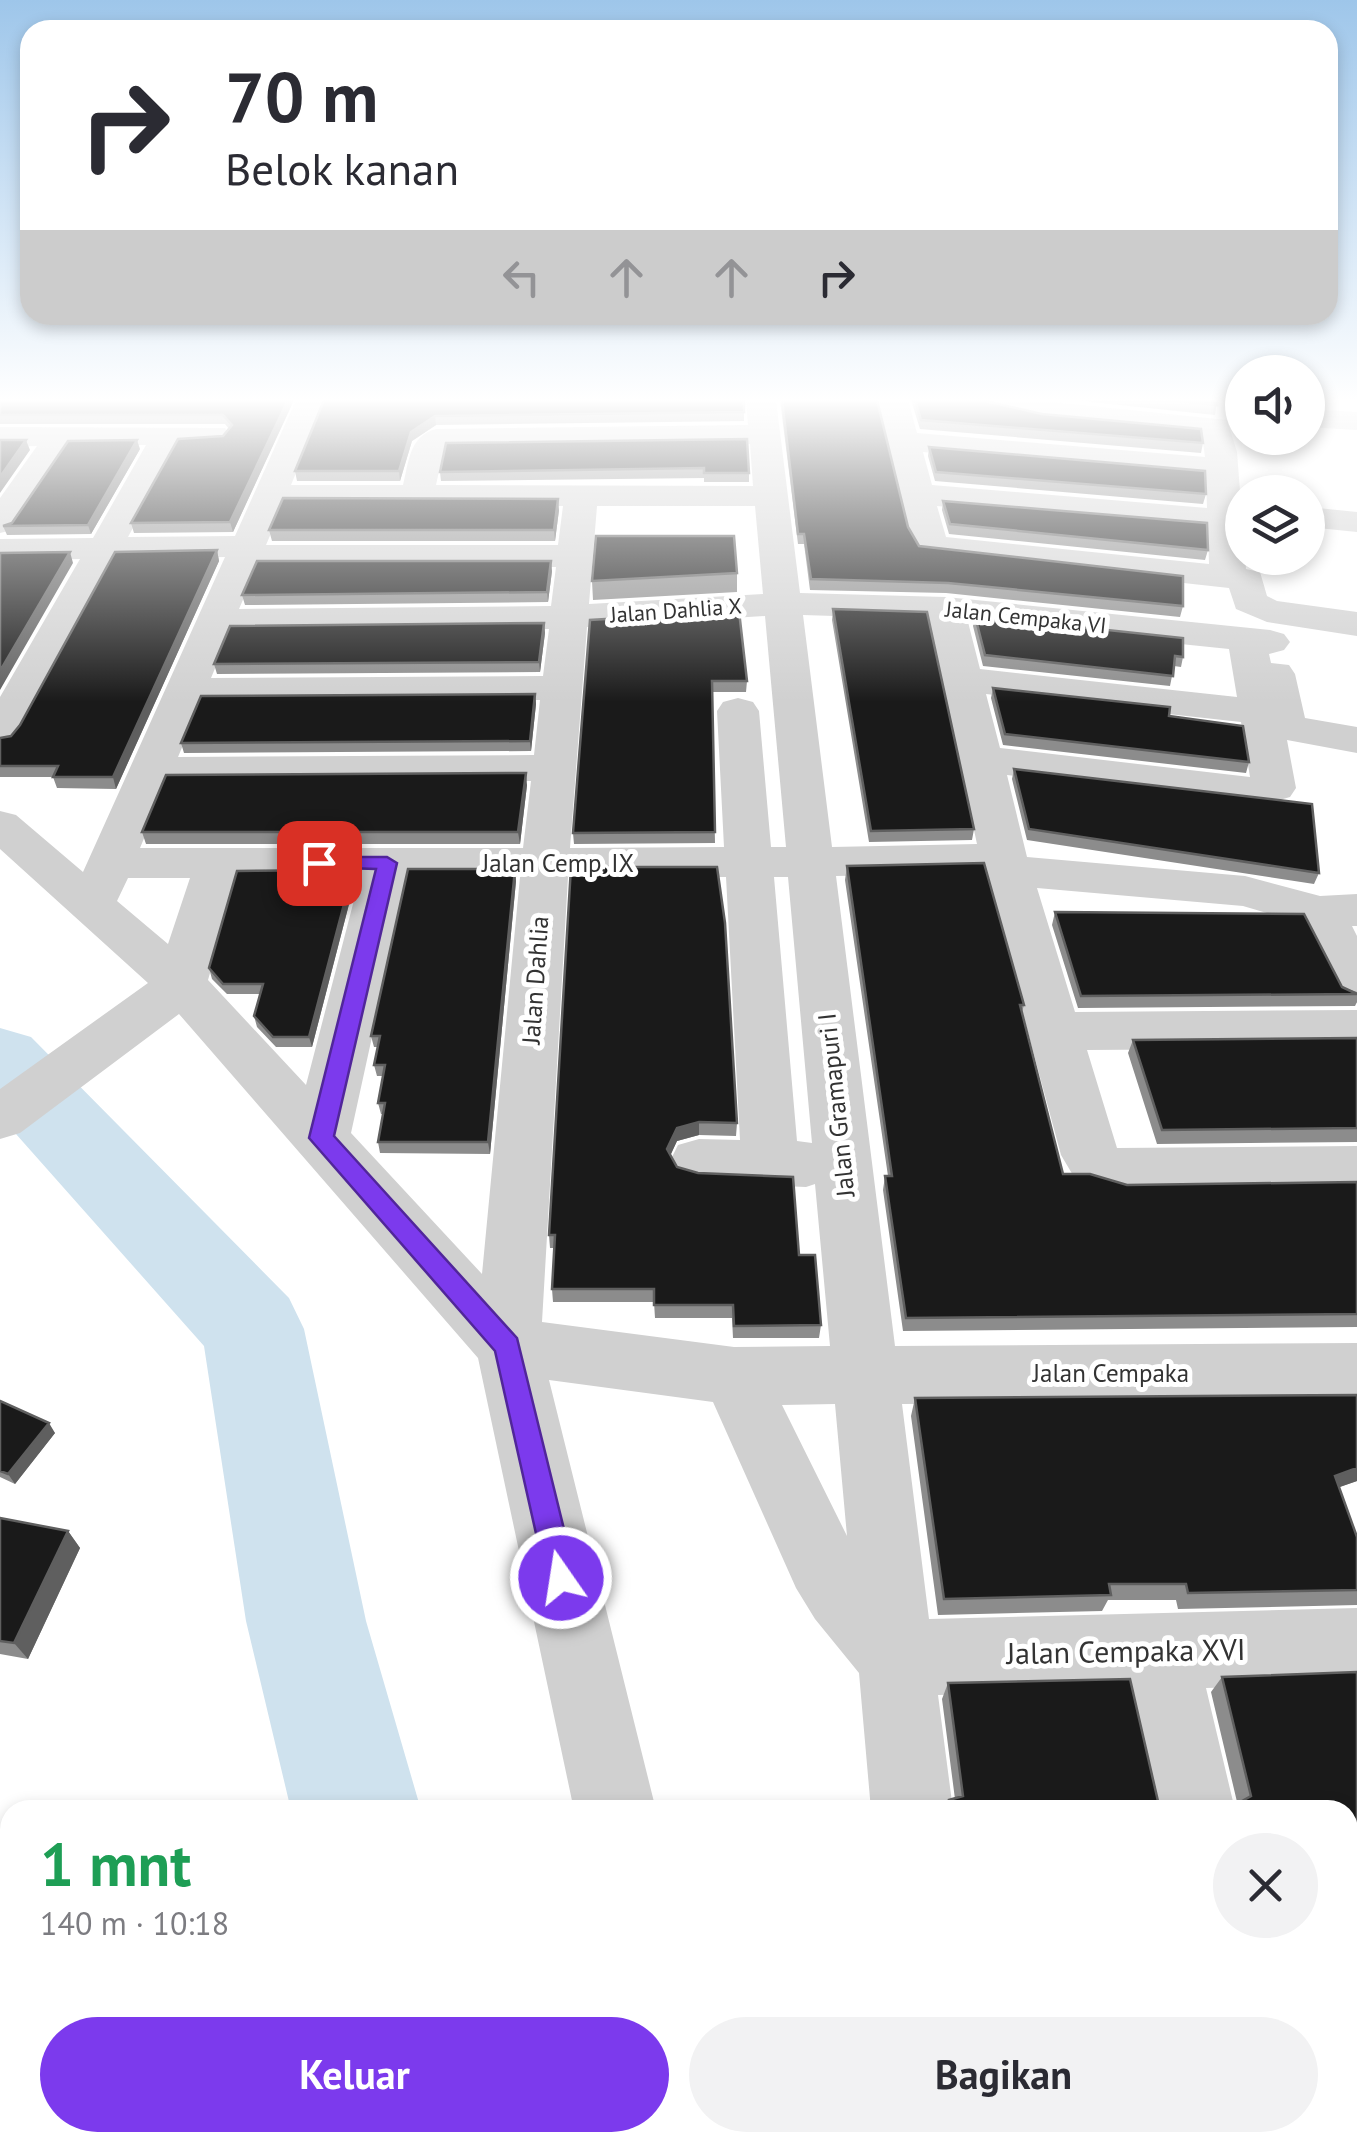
<!DOCTYPE html>
<html lang="id">
<meta charset="utf-8">
<style>
:root{--surface:#fff;--page:#f2f2f3;--text:#2b2b33;--muted:#7c7c81;--accent:#7c3aed}
body{margin:0;font-family:"PT Sans",sans-serif;background:var(--page);color:var(--text);height:100vh;display:flex;flex-direction:column;font-size:38px;white-space:nowrap}
*{box-sizing:border-box;margin:0}
p{font-size:32px;color:var(--muted)}
.icon{flex:none;width:55px;height:55px;fill:none;stroke:currentColor;stroke-width:2;stroke-linecap:round;stroke-linejoin:round}
.map{position:relative;flex:1;overflow:hidden}
.side{position:absolute;left:0px;top:1800px;width:1358px;height:352px;display:flex;flex-direction:column;background:var(--surface);border-radius:30px 30px 0 0;box-shadow:0 5px 15px #0003}
.side>*{flex:none}
.hud{position:absolute;left:20px;top:20px;width:1318px;height:305px;border-radius:30px;box-shadow:0 5px 15px #0003;background:#fff;color:var(--text);overflow:hidden}
.fabs{position:absolute;left:1225px;top:355px;display:grid;gap:20px}
.fabs a{display:grid;place-items:center;width:100px;height:100px;border-radius:50%;background:var(--surface);box-shadow:0 5px 15px #0003;font-size:50px}
.pin{position:absolute;display:grid;place-items:center;width:85px;height:85px;color:#fff;margin:-42px;border-radius:20px;box-shadow:0 5px 15px #0006}
.me{position:absolute;width:110px;margin:-55px;rotate:347deg;stroke-linejoin:round;filter:drop-shadow(0 0 8px #0008)}
.turn{display:flex;align-items:center;gap:35px;height:210px;padding:0 40px;font-size:45px}
.turn .icon{width:130px;height:130px;stroke-width:2.5}
.turn b{display:block;font-size:70px;line-height:85px}
.lanes{display:flex;align-items:center;height:95px;padding:0 40px;background:#0003;justify-content:center;gap:50px;direction:ltr}
.lanes .off{opacity:.35}
.round{display:grid;place-items:center;flex:none;width:105px;height:105px;border-radius:52px;background:var(--page)}
.headline{display:flex;align-items:center;justify-content:space-between;height:170px;padding:0 40px}
h1{font-size:60px;font-weight:600;line-height:75px;color:#1e9e55}
.button{display:flex;gap:20px;margin-top:auto;padding:20px 40px}
.button a{flex:1;height:115px;border-radius:60px;background:var(--accent);color:#fff;font-size:40px;font-weight:600;line-height:115px;text-align:center}
.button a+a{background:var(--page);color:var(--text)}
.map>svg:first-child{display:block}
.lines{fill:none;stroke-linecap:round;stroke-linejoin:round}
.river{fill:#cfe2ee;fill-rule:evenodd}
.minor{fill:#d0d0d0;fill-rule:evenodd}
.wall{fill:#8c8c8c}
.shaded-wall{fill:#5f5f5f}
.building{fill:#1a1a1a;stroke:#5f5f5f;stroke-width:2.5}
.route{fill:#7c3aed;stroke:#51269a;stroke-width:2.5}
.labels{text-anchor:middle;stroke-width:10;stroke-linejoin:round;paint-order:stroke}
.far-street-label{font-size:22px;fill:#333;stroke:#fff}
.street-label{font-size:25px;fill:#333;stroke:#fff}
.near-street-label{font-size:30px;fill:#333;stroke:#fff}
</style>
<div class="map">
<svg width="1357" height="2152" viewBox="0 0 1357 2152">
<rect width="100%" height="100%" fill="#fff"/>
<g class="lines">
<!-- river -->
<path class="river" d="M 0,1028 L 31,1037 L 289,1298 L 304,1329 L 366,1621 L 421,1810 L 291,1810 L 246,1621 L 204,1346 L 0,1116 Z
M 370,2142 L 520,2142 L 523,2152 L 373,2152 Z"/>
<!-- minor -->
<path class="minor" d="M 296,400 L 326,400 L 291,485 L 403,485 C 409,462 409,436 436,429 L 748,425 L 746,400 L 776,400 L 800,593 L 946,597 L 1270,630 L 1284,634 L 1290,642 L 1284,650 L 1269,654 L 1271,663 L 1289,665 L 1295,674 L 1305,718 L 1357,727 L 1357,753 L 1287,740 L 1296,788 L 1290,797 L 1262,805 L 1007,775 L 1027,857 L 1245,876 L 1320,896 L 1357,894 L 1357,926 L 1352,926 L 1357,936 L 1357,1003 L 1339,998 L 1301,923 L 1243,906 L 1037,888 L 1075,1012 L 1357,1010 L 1357,1048 L 1087,1050 L 1117,1148 L 1357,1146 L 1357,1192 L 1122,1195 L 1077,1182 L 1061,1155 L 985,873 L 836,876 L 895,1346 L 1357,1343 L 1357,1401 L 902,1404 L 929,1619 L 1357,1608 L 1357,1684 L 1206,1688 L 1235,1810 L 1153,1810 L 1129,1690 L 938,1695 L 953,1810 L 871,1810 L 859,1673 L 815,1619 L 796,1588 L 713,1402 L 549,1380 L 656,1810 L 574,1810 L 478,1358 L 179,1014 L 20,1133 L 0,1139 L 0,1089 L 148,983 L 0,849 L 0,811 L 16,815 L 83,872 L 225,557 L 116,559 L 21,734 L 15,743 L 0,747 L 0,697 L 80,559 L 0,561 L 0,539 L 93,538 L 146,445 L 69,446 L 12,530 L 0,533 L 0,498 L 37,446 L 0,447 L 0,427 L 225,428 L 230,435 L 225,442 L 178,445 L 128,537 L 235,536 ZM 750,444 L 753,486 L 436,485 L 444,448 ZM 283,505 L 563,506 L 558,545 L 266,545 ZM 597,506 L 755,506 L 763,594 L 589,604 ZM 257,567 L 556,567 L 551,606 L 239,609 ZM 803,615 L 929,619 L 977,844 L 832,847 ZM 765,616 L 786,847 L 771,847 L 759,711 L 753,702 L 738,698 L 723,702 L 717,711 L 724,847 L 570,848 L 587,627 ZM 968,622 L 1229,649 L 1237,697 L 980,669 ZM 549,629 L 543,676 L 211,678 L 230,632 ZM 986,694 L 1241,722 L 1250,777 L 1000,748 ZM 540,700 L 534,755 L 178,757 L 201,702 ZM 531,781 L 523,848 L 140,848 L 167,783 ZM 360,877 L 306,1085 L 208,980 L 237,878 ZM 407,877 L 520,877 L 482,1274 L 351,1133 ZM 568,877 L 726,877 L 740,1140 L 699,1139 L 678,1145 L 670,1161 L 678,1177 L 699,1183 L 806,1187 L 815,1184 L 830,1346 L 734,1347 L 542,1322 ZM 774,877 L 788,877 L 812,1143 L 797,1141 ZM 128,878 L 190,878 L 168,944 L 117,901 ZM 835,1404 L 847,1536 L 782,1405 Z
M 878,400 L 908,400 L 917,433 L 1205,457 L 1202,435 C 1165,431 987,423 970,400 L 1033,400 L 1227,420 L 1237,452 L 1246,569 L 1260,572 L 1267,596 L 1277,601 L 1357,612 L 1357,636 L 1267,622 L 1236,609 L 1229,588 L 921,554 L 910,536 ZM 923,452 L 1206,477 L 1207,508 L 932,485 ZM 937,506 L 1208,529 L 1209,564 L 946,537 Z
M 1308,409 L 1357,412 L 1357,430 L 1308,427 Z
M 1308,507 L 1357,512 L 1357,532 L 1308,527 Z
M 667,2142 L 761,2142 L 765,2152 L 671,2152 Z
M 901,2142 L 995,2142 L 996,2152 L 902,2152 Z
M 1220,2142 L 1314,2142 L 1316,2152 L 1222,2152 Z"/>
</g>
<!-- wall -->
<path class="wall" d="M 0,400 L 294,400 L 233,532 L 134,533 L 131,523 L 223,436 L 229,429 L 225,424 L 0,424 Z
M 324,400 L 744,400 L 744,421 L 436,425 L 412,441 L 400,481 L 297,481 L 295,471 Z
M 780,400 L 877,400 L 908,527 L 919,546 L 1183,606 L 1180,617 L 946,593 L 810,590 L 804,544 L 798,544 Z
M 911,400 L 981,400 L 1042,414 L 1203,443 L 1201,453 L 920,429 Z
M 1072,400 L 1241,400 L 1240,404 L 1217,401 L 1215,415 Z
M 446,443 L 749,473 L 749,482 L 704,482 L 704,478 L 441,481 L 440,472 Z
M 929,447 L 1206,494 L 1203,504 L 935,481 L 928,456 Z
M 140,449 L 91,534 L 7,535 L 3,526 L 12,523 Z
M 943,501 L 1208,550 L 1205,560 L 949,534 L 942,510 Z
M 559,510 L 555,541 L 272,541 L 269,530 Z
M 217,550 L 219,561 L 116,789 L 57,788 L 53,777 L 0,777 L 0,738 L 11,736 Z
M 552,571 L 548,602 L 245,605 L 242,595 Z
M 737,573 L 737,592 L 593,600 L 592,581 Z
M 833,609 L 974,829 L 972,840 L 869,842 L 832,620 Z
M 975,616 L 1183,657 L 1181,667 L 1174,666 L 1170,686 L 983,666 L 973,626 Z
M 590,620 L 747,681 L 746,692 L 712,692 L 715,843 L 574,844 L 573,833 Z
M 544,623 L 545,633 L 540,672 L 217,674 L 214,664 Z
M 993,688 L 1249,762 L 1246,773 L 1003,745 L 991,698 Z
M 535,694 L 536,704 L 531,751 L 184,753 L 181,743 Z
M 1014,769 L 1319,873 L 1314,884 L 1027,840 L 1012,779 Z
M 527,785 L 520,844 L 146,844 L 142,832 Z
M 847,866 L 1024,1005 L 1022,1012 L 1063,1174 L 1127,1185 L 1357,1182 L 1357,1327 L 903,1331 L 883,1190 L 885,1176 L 888,1176 L 845,880 Z
M 571,867 L 737,1123 L 736,1136 L 699,1135 L 677,1141 L 670,1155 L 677,1167 L 799,1255 L 821,1325 L 819,1338 L 733,1338 L 732,1318 L 655,1318 L 654,1302 L 553,1302 L 552,1289 L 554,1248 L 550,1248 L 549,1235 Z
M 515,869 L 516,881 L 490,1154 L 380,1153 L 378,1142 L 383,1114 L 381,1114 L 378,1103 L 383,1076 L 377,1076 L 374,1065 L 378,1047 L 374,1047 L 371,1036 Z
M 355,881 L 312,1047 L 276,1047 L 257,1027 L 254,1016 L 260,994 L 227,994 L 212,979 L 209,968 Z
M 1055,912 L 1342,987 L 1357,992 L 1357,1002 L 1355,1006 L 1078,1008 L 1052,925 Z
M 1357,1038 L 1357,1142 L 1157,1144 L 1128,1053 L 1133,1040 Z
M 1357,1395 L 1357,1481 L 1339,1487 L 1357,1537 L 1357,1605 L 1178,1609 L 1176,1600 L 1108,1600 L 1102,1611 L 938,1615 L 911,1416 L 915,1398 Z
M 0,1401 L 55,1433 L 15,1484 L 0,1477 Z
M 0,1518 L 68,1531 L 80,1548 L 28,1659 L 0,1654 Z
M 1357,1672 L 1357,2152 L 1317,2152 L 1318,2142 L 1348,2142 L 1348,1810 L 1234,1810 L 1238,1806 L 1211,1692 L 1222,1677 Z
M 948,1683 L 1160,1810 L 945,1810 L 949,1800 L 955,1799 L 942,1699 Z
M 999,2142 L 1234,2142 L 1236,2152 L 992,2152 L 999,2149 Z"/>
<!-- shaded-wall -->
<path class="shaded-wall" d="M 288,400 L 294,400 L 233,532 L 230,522 Z
M 435,416 L 436,425 L 412,441 L 400,481 L 399,471 L 411,432 Z
M 26,440 L 30,450 L 0,493 L 0,477 Z
M 137,440 L 140,449 L 91,534 L 88,525 Z
M 558,499 L 559,510 L 555,541 L 554,530 Z
M 217,550 L 219,561 L 116,789 L 113,777 Z
M 70,552 L 73,563 L 0,690 L 0,671 Z
M 551,561 L 552,571 L 548,602 L 547,592 Z
M 544,623 L 545,633 L 540,672 L 539,662 Z
M 535,694 L 536,704 L 531,751 L 530,741 Z
M 526,773 L 527,785 L 520,844 L 518,832 Z
M 515,869 L 516,881 L 490,1154 L 488,1142 Z
M 353,870 L 355,881 L 312,1047 L 309,1037 Z
M 699,1122 L 699,1135 L 677,1141 L 667,1163 L 667,1149 L 677,1128 Z
M 49,1423 L 55,1433 L 15,1484 L 8,1474 Z
M 1357,1468 L 1357,1481 L 1323,1493 L 1335,1476 Z
M 68,1531 L 80,1548 L 28,1659 L 14,1643 Z"/>
<!-- building -->
<path class="building" d="M 0,400 L 288,400 L 230,522 L 131,523 L 178,439 L 223,436 L 232,425 L 223,415 L 0,415 Z
M 324,400 L 744,400 L 744,412 L 435,416 L 411,432 L 399,471 L 295,471 Z
M 782,400 L 877,400 L 908,527 L 919,546 L 1183,576 L 1183,606 L 948,583 L 811,579 L 804,534 L 798,534 Z
M 915,400 L 981,400 L 1042,414 L 1201,429 L 1203,443 L 921,420 Z
M 1168,400 L 1217,400 L 1217,405 Z
M 747,439 L 749,473 L 704,473 L 704,468 L 440,472 L 446,443 Z
M 0,440 L 26,440 L 0,477 Z
M 137,440 L 88,525 L 3,526 L 12,523 L 68,441 Z
M 929,447 L 1205,471 L 1206,494 L 936,472 Z
M 283,498 L 558,499 L 554,530 L 269,530 Z
M 943,501 L 1207,523 L 1208,550 L 950,524 Z
M 596,536 L 734,536 L 737,573 L 592,581 Z
M 217,550 L 113,777 L 53,777 L 58,766 L 0,766 L 0,738 L 11,736 L 20,725 L 115,552 Z
M 70,552 L 0,671 L 0,553 Z
M 257,561 L 551,561 L 547,592 L 242,595 Z
M 833,609 L 927,612 L 974,829 L 871,831 Z
M 739,611 L 747,681 L 712,681 L 715,832 L 573,833 L 590,620 Z
M 975,616 L 1183,638 L 1183,657 L 1175,656 L 1173,676 L 985,655 Z
M 544,623 L 539,662 L 214,664 L 230,626 Z
M 993,688 L 1170,707 L 1169,716 L 1243,726 L 1249,762 L 1005,734 Z
M 535,694 L 530,741 L 181,743 L 201,696 Z
M 1014,769 L 1312,804 L 1319,873 L 1029,829 Z
M 526,773 L 518,832 L 142,832 L 166,775 Z
M 984,863 L 1024,1005 L 1020,1005 L 1063,1174 L 1090,1174 L 1127,1185 L 1357,1182 L 1357,1314 L 906,1318 L 885,1176 L 892,1176 L 847,866 Z
M 571,867 L 717,867 L 725,923 L 737,1123 L 699,1122 L 677,1128 L 667,1149 L 677,1167 L 698,1173 L 793,1177 L 799,1255 L 815,1255 L 821,1325 L 734,1326 L 733,1305 L 654,1305 L 654,1289 L 552,1289 L 555,1235 L 549,1235 Z
M 408,869 L 515,869 L 488,1142 L 378,1142 L 385,1103 L 378,1103 L 385,1065 L 374,1065 L 380,1036 L 371,1036 Z
M 353,870 L 309,1037 L 273,1037 L 254,1016 L 263,984 L 223,984 L 209,968 L 237,871 Z
M 1055,912 L 1304,914 L 1342,987 L 1357,994 L 1081,996 Z
M 1357,1038 L 1357,1128 L 1162,1130 L 1133,1040 Z
M 1357,1395 L 1357,1468 L 1335,1476 L 1357,1537 L 1357,1590 L 1188,1593 L 1186,1584 L 1109,1584 L 1111,1595 L 944,1599 L 915,1398 Z
M 0,1401 L 49,1423 L 8,1474 L 0,1471 Z
M 0,1518 L 68,1531 L 14,1643 L 0,1641 Z
M 1357,1672 L 1357,2152 L 1334,2152 L 1334,2142 L 1348,2142 L 1348,1810 L 1245,1810 L 1242,1801 L 1251,1796 L 1222,1677 Z
M 1130,1679 L 1160,1810 L 951,1810 L 949,1800 L 963,1796 L 948,1683 Z
M 1007,2142 L 1234,2142 L 1236,2152 L 995,2152 L 995,2150 L 1007,2148 Z"/>
<!-- sky -->
<linearGradient id="sky" x2="0" y2="1"><stop stop-color="#9ec6ea"/><stop offset="0.57" stop-color="#fff"/><stop offset="1" stop-color="#fff" stop-opacity="0"/></linearGradient>
<rect width="1357" height="702" fill="url(#sky)"/>
<!-- route -->
<path class="route" d="M 319,857 L 387,857 L 397,863 L 334,1136 L 517,1338 L 576,1578 L 572,1588 L 561,1593 L 551,1588 L 546,1578 L 495,1351 L 309,1138 L 376,869 L 312,867 L 312,859 Z"/>
<g class="labels">
<!-- far-street labels -->
<g class="far-street-label">
<text transform="translate(676 610) rotate(-4)" y="8">Jalan Dahlia X</text>
<text transform="translate(1026 617) rotate(6)" y="8">Jalan Cempaka VI</text>
</g>
<!-- street labels -->
<g class="street-label">
<text x="558" y="872">Jalan Cemp. IX</text>
<text transform="translate(535 980) rotate(-86)" y="9">Jalan Dahlia</text>
<text transform="translate(836 1105) rotate(-96)" y="9">Jalan Gramapuri I</text>
<text x="1111" y="1382">Jalan Cempaka</text>
</g>
<!-- near-street labels -->
<g class="near-street-label">
<text transform="translate(1126 1652) rotate(-1)" y="10">Jalan Cempaka XVI</text>
</g>
</g>
</svg>
<div class="fabs">
<a><svg class="icon" aria-label="sound" viewBox="0 0 24 24"><path d="M4 9h4l5-4v14l-5-4H4zM17 9q2 3 0 6"/></svg></a>
<a><svg class="icon" aria-label="layers" viewBox="0 0 24 24"><path d="M12 4l9 5-9 5-9-5zM3 14l9 5 9-5"/></svg></a>
</div>
<div class="pin" style="left:319px;top:863px;background:#d93025"><svg class="icon" aria-label="arrive" viewBox="0 0 24 24"><path d="M6 21V4h12l-3 4 3 4H6"/></svg></div>
<svg class="me" style="left:561px;top:1578px" viewBox="-20 -20 40 40"><circle r="17" fill="#7c3aed" stroke="#fff" stroke-width="3"/><path d="M0-11L8 9 0 5-8 9z" fill="#fff"/></svg>
<div class="hud">
<div class="turn"><svg class="icon" aria-label="right" viewBox="0 0 24 24"><path d="M7 20v-9h11M14 6l5 5-5 5"/></svg><div><b>70 m</b>Belok kanan</div></div>
<div class="lanes"><svg class="icon off" aria-label="left" viewBox="0 0 24 24"><path d="M17 20v-9H6M10 6l-5 5 5 5"/></svg><svg class="icon off" aria-label="ahead" viewBox="0 0 24 24"><path d="M12 20V5M6 11l6-6 6 6"/></svg><svg class="icon off" aria-label="ahead" viewBox="0 0 24 24"><path d="M12 20V5M6 11l6-6 6 6"/></svg><svg class="icon" aria-label="right" viewBox="0 0 24 24"><path d="M7 20v-9h11M14 6l5 5-5 5"/></svg></div>
</div>
<section class="side">
<div class="headline"><div><h1>1 mnt</h1><p>140 m · 10:18</p></div><a class="round"><svg class="icon" aria-label="close" viewBox="0 0 24 24"><path d="M6 6l12 12M18 6L6 18"/></svg></a></div>
<div class="button"><a>Keluar</a><a>Bagikan</a></div>
</section>
</div>
